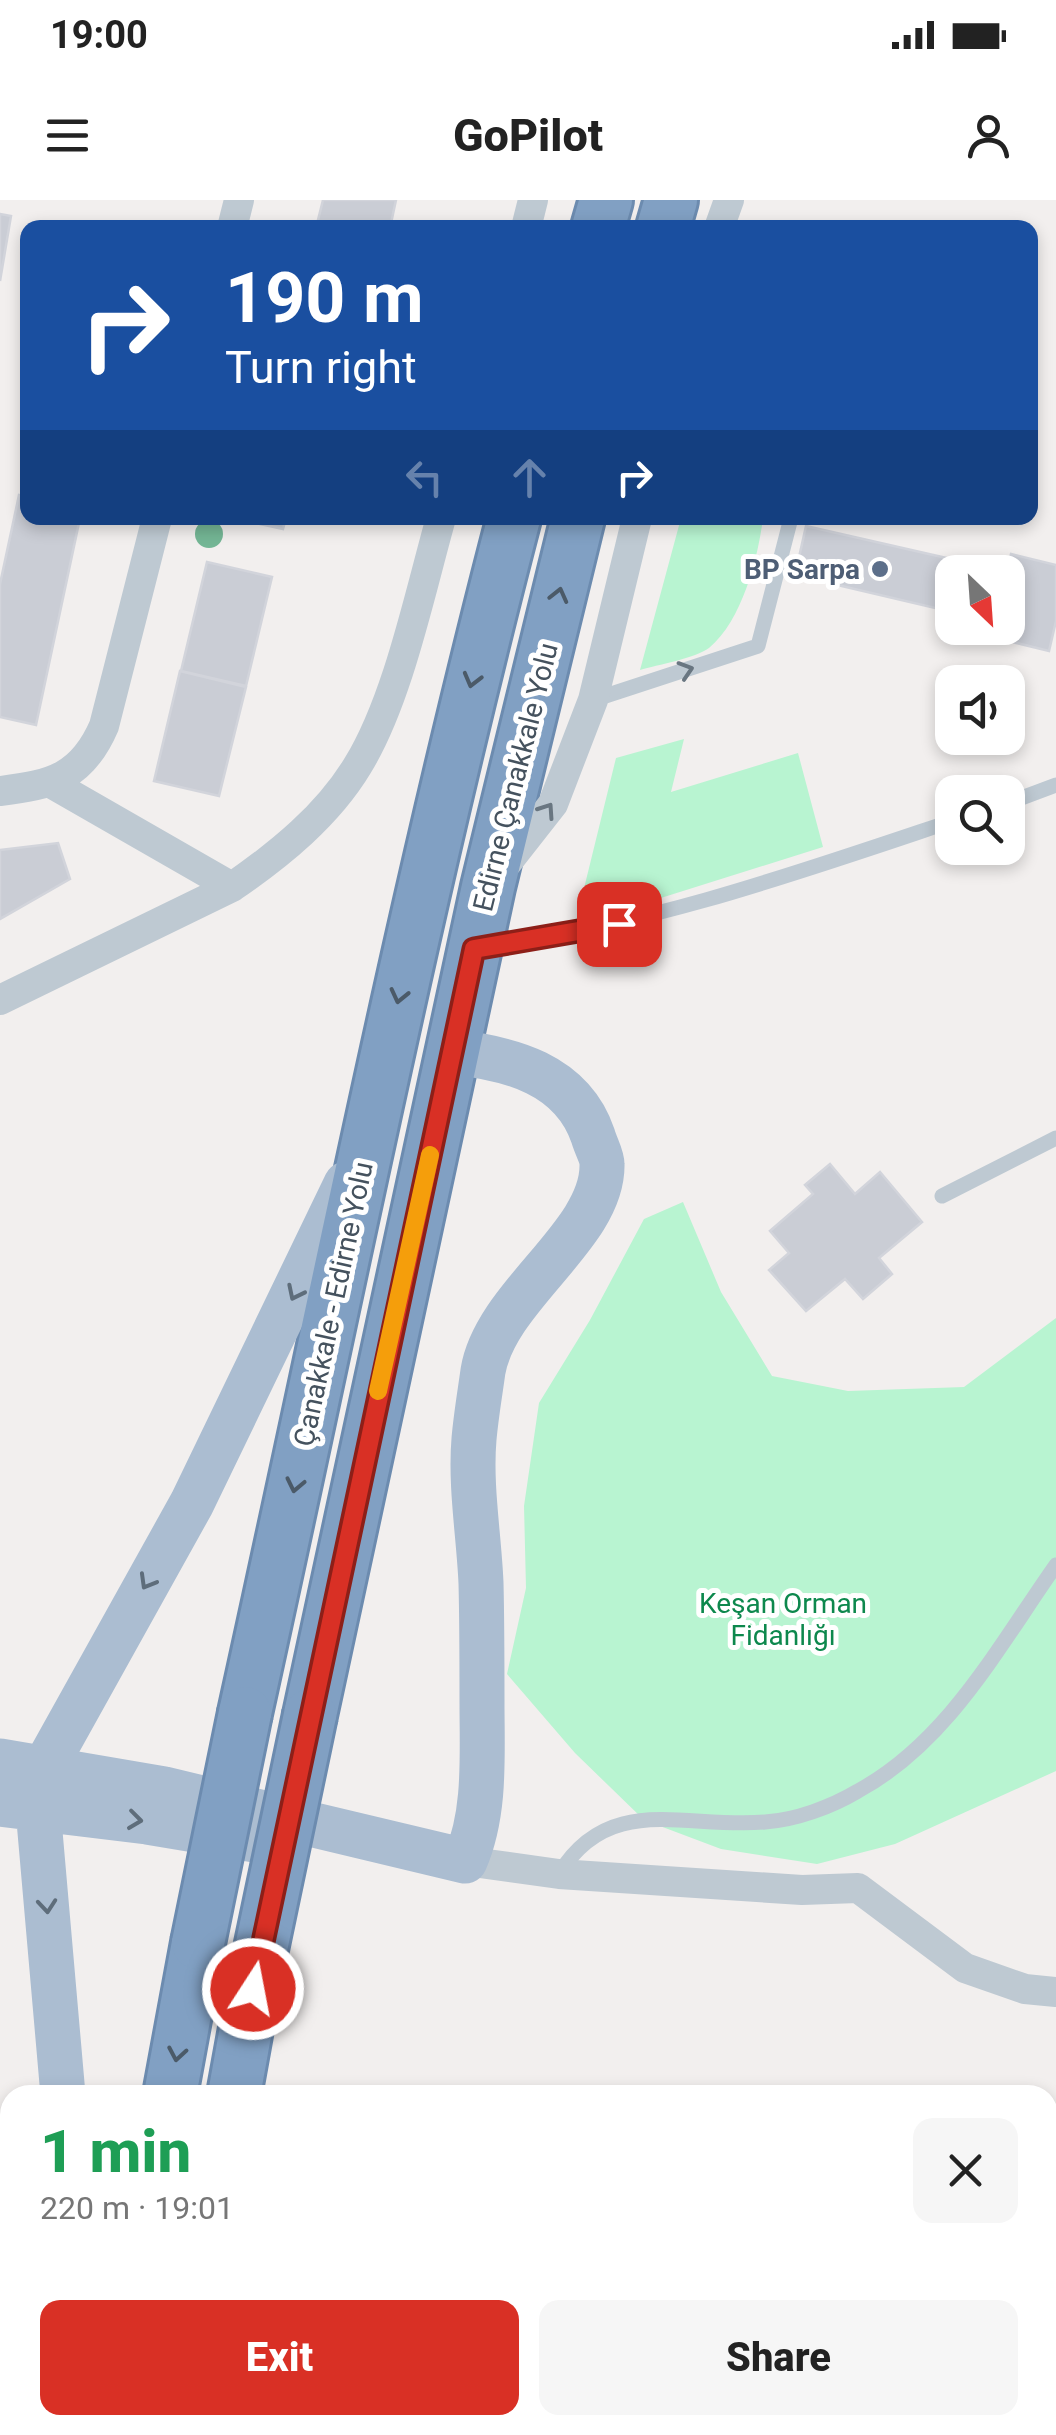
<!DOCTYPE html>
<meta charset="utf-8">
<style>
:root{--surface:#fff;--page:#f6f6f6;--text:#222;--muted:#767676;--accent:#d93025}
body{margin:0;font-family:Roboto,sans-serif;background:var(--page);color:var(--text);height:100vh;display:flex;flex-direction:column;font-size:38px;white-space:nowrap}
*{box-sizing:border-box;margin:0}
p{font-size:32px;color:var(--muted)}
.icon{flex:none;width:55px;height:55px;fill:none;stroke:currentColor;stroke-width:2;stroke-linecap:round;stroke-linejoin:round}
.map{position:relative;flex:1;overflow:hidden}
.sheet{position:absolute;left:0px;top:1885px;width:1058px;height:350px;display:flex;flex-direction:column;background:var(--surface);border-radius:30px 30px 0 0;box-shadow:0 5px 15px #0003}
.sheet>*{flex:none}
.top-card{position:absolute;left:20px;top:20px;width:1018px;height:305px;border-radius:20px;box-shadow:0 5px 15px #0003;background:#1a4fa0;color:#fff;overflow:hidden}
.needle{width:65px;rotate:155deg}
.buttons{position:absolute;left:935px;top:355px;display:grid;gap:20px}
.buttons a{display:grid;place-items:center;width:90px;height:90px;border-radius:20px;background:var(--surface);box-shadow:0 5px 15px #0003;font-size:50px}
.pin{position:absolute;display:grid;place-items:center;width:85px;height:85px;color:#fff;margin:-42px;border-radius:20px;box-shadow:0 5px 15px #0006}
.me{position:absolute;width:110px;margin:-55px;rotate:11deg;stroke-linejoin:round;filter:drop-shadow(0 0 8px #0008)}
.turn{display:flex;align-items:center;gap:35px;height:210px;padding:0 40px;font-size:45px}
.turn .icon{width:130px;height:130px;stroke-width:2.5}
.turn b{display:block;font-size:70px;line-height:85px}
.lanes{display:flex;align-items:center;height:95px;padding:0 40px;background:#0003;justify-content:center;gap:50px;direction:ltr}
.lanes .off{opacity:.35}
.round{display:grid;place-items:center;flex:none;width:105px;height:105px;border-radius:20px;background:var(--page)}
.head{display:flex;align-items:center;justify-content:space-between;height:170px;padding:0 40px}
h1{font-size:60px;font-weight:800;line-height:75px;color:#1e9e55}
.primary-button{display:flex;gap:20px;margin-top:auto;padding:20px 40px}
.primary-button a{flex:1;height:115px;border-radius:20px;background:var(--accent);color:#fff;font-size:40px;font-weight:800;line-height:115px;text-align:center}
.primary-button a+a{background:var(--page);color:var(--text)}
.status{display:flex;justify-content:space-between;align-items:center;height:70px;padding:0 50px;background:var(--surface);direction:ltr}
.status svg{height:28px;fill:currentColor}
header{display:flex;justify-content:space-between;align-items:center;height:130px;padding:0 40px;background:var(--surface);font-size:45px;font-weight:800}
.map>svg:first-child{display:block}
.green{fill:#b8f4d1}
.building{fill:#cacdd5;stroke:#d2d4db;stroke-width:2.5}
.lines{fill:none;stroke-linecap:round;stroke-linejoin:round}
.highway-casing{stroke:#6c8baf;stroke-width:58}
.path{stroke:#6dd5a4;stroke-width:6;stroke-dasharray:8 5;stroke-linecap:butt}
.lane{stroke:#bec9d2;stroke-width:15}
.street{stroke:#bec9d2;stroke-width:30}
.primary{stroke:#abbdd1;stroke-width:45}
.highway{stroke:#81a0c3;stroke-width:52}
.highway-bridge-casing{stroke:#6c8baf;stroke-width:58;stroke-linecap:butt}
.highway-bridge{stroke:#81a0c3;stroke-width:52}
.tree{fill:#74b695}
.oneway{stroke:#4b5a68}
.oneway2{stroke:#697681}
.oneway3{stroke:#5e6d7b}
.route-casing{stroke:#8d1f18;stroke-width:25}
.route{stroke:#d93025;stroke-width:18}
.slow{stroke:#f59e0b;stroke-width:18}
.service-dot{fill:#5c6f8a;stroke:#fff;stroke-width:4}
.labels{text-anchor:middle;stroke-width:10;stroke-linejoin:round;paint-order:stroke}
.service-label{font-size:28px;font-weight:bold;fill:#4e5e75;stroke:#fff;text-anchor:end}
.street-label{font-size:28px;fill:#45525e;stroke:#fff}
.park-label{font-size:28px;fill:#0d884d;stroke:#fff}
</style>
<div class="status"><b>19:00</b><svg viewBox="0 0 49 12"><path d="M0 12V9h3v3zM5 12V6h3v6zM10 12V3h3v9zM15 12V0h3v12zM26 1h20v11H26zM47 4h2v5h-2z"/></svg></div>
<header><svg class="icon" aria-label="menu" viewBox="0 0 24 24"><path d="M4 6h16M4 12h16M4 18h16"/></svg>GoPilot<svg class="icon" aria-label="person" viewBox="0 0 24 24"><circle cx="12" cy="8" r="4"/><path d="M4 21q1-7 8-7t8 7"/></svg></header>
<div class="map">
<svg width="1056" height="2235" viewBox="0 0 1056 2235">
<rect width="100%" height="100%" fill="#f2efee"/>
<!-- green -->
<path class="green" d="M 681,318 L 763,318 C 758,358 742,421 709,448 C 696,458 657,465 640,470 Z
M 684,539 L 671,592 L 798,553 L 823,647 L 575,725 L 616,558 Z
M 683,1002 L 721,1092 L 772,1176 L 848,1191 L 964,1187 L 1056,1118 L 1056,1571 L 895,1644 L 817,1664 L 721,1649 L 644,1620 L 575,1553 L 507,1474 L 526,1388 L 524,1306 L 539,1203 L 590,1120 L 644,1019 Z"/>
<!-- building -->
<path class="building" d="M 323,0 L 396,0 L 390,28 L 316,28 Z
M 0,14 L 11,16 L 0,81 Z
M 19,295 L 28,297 L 28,318 L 80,318 L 36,525 L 0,517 L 0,384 Z
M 233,318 L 286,318 L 283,329 Z
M 806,326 L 964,362 L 962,372 L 952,372 L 952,412 L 795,375 Z
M 1011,354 L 1056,365 L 1056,421 L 1049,451 L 992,437 L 994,428 L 1008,428 L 1007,372 Z
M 207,362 L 272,377 L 246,486 L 181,471 Z
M 180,471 L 246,487 L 219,596 L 154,581 Z
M 58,643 L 70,679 L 0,719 L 0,650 Z
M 830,964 L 855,994 L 880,972 L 922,1022 L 879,1058 L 892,1074 L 863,1099 L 845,1079 L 806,1111 L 769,1070 L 789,1053 L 770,1031 L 813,994 L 805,985 Z"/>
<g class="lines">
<defs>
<path id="highway" d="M 598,28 L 606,0
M 663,28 L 671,0
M 245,1513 C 333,1114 411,713 514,318
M 310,1515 L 488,687 L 578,318
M 170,1895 L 198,1743
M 234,1895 L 257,1768
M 108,2235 L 109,2225
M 173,2235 L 174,2225"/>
</defs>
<!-- highway casing -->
<use href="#highway" class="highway-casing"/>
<!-- path -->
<path class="path" d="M 1048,1928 L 1056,1924
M 1048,2191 L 1056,2188
M 463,2235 L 469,2225
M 940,2235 L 965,2225"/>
<!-- lane -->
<path class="lane" d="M 593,500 L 758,446 L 791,318
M 1008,603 L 1056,585
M 483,747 C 647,726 797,673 952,621
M 942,996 L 1056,938
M 559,1674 C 609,1592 685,1629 765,1622 C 796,1620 831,1607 858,1591 C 948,1542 998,1447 1056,1365"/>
<!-- street -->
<path class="street" d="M 232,28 L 239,0
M 526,28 L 533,0
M 719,28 L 729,0
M 49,582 L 232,687
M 0,591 C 52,585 82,577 104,526 L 157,318
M 502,669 L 553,604 L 593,500 L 637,318
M 0,800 L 232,687 C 280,654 328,615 358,565 C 398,500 420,392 441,318
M 465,1661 L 559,1674 L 802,1690 L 858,1688 L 965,1768 L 1025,1789 L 1056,1792"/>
<!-- primary -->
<path class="primary" d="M 452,852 C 510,858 572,874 593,936 C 595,944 602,956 602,964 C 604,1035 496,1095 483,1171 C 480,1193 476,1216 474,1239 C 470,1286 479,1336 481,1383 C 482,1423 482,1463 482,1504 C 482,1556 486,1613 465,1661
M 0,1561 L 164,1589 L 465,1661
M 0,1604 L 147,1622 L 255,1640
M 63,1895 L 38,1609 L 44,1569 L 192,1303 L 346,984
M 76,2235 L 76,2225"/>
<!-- highway -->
<use href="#highway" class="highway"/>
<defs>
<path id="highway-bridge" d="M 198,1743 L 245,1513
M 257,1768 L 310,1515"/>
</defs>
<!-- highway-bridge casing -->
<use href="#highway-bridge" class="highway-bridge-casing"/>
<!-- highway-bridge -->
<use href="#highway-bridge" class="highway-bridge"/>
</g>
<!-- trees -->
<circle class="tree" cx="209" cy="334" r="14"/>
<!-- one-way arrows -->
<defs><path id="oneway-chevron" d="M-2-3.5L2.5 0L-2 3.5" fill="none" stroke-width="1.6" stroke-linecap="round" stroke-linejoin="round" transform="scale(2.5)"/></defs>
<g class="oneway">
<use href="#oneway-chevron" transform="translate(559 395) rotate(-76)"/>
<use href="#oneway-chevron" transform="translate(472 480) rotate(105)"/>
<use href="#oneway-chevron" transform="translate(399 796) rotate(103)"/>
<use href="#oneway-chevron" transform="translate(295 1285) rotate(102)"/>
<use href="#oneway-chevron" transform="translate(177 1854) rotate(100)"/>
</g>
<g class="oneway2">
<use href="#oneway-chevron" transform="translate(686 470) rotate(-18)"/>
<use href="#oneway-chevron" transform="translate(547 610) rotate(-56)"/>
</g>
<g class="oneway3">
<use href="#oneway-chevron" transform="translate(295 1093) rotate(116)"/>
<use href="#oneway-chevron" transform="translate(147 1382) rotate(120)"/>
<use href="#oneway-chevron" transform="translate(135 1620) rotate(7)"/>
<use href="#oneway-chevron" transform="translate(47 1706) rotate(85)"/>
</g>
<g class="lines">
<defs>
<path id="route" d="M 253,1789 L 474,749 L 619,724"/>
</defs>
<!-- route casing -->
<use href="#route" class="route-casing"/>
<!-- route -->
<use href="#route" class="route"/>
<!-- slow -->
<path class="slow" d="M 378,1191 L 430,955"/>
</g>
<!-- markers -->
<circle class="service-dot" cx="880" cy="369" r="10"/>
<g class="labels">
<!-- service labels -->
<g class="service-label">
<text x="860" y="379">BP Sarpa</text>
</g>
<!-- street labels -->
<g class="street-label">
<text transform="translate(515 577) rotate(-76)" y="10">Edirne Çanakkale Yolu</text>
<text transform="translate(333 1104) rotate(-78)" y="10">Çanakkale - Edirne Yolu</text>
</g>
<!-- park labels -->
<g class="park-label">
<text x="783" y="1413">Keşan Orman<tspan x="783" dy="32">Fidanlığı</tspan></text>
</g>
</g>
</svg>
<div class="buttons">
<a><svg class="needle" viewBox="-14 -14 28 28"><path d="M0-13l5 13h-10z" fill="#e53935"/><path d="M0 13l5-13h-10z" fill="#767676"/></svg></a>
<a><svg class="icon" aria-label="sound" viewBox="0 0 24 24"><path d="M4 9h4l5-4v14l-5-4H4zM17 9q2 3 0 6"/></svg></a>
<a><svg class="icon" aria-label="search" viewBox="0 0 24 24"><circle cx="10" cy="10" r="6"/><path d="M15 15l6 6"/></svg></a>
</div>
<div class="pin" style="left:619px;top:724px;background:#d93025"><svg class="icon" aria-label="arrive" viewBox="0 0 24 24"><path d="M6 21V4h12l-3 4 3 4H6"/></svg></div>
<svg class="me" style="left:253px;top:1789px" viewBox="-20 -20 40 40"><circle r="17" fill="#d93025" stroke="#fff" stroke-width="3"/><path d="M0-11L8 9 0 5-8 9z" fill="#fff"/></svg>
<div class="top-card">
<div class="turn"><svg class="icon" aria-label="right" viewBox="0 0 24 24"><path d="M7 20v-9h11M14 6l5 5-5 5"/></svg><div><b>190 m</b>Turn right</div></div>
<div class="lanes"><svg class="icon off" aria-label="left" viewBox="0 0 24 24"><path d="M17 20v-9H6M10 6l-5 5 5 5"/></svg><svg class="icon off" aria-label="ahead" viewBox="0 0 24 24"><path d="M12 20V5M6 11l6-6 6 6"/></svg><svg class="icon" aria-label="right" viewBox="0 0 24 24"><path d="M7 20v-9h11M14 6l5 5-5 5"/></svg></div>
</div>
<section class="sheet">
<div class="head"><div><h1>1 min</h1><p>220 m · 19:01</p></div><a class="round"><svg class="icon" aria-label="close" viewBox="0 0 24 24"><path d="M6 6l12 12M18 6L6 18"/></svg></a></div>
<div class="primary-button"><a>Exit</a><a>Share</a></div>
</section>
</div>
